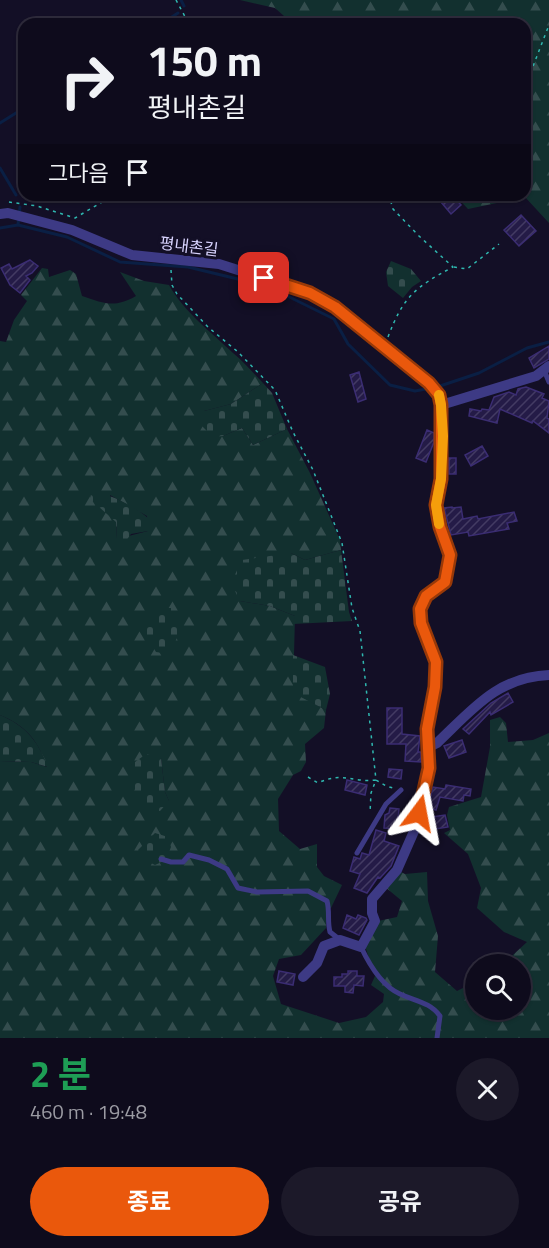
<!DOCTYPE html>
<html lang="ko">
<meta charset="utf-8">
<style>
:root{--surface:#0e0b1c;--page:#1c1929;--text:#f1f3f6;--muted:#9b9ba3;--line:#2e2b3b;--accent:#ea580c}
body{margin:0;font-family:"Titillium Web","Noto Sans KR",sans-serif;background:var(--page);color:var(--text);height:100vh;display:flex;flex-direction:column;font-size:22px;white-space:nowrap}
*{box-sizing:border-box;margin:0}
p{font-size:20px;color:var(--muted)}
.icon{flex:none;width:33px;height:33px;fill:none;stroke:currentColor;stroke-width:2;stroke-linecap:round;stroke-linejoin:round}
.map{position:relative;height:1038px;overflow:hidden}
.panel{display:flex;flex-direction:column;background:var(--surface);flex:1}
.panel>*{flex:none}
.hud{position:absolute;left:18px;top:18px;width:513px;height:183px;border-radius:18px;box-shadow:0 2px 4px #0004,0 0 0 2px var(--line);background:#0e0b1c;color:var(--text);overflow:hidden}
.controls{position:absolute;left:465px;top:954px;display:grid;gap:12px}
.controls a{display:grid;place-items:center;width:66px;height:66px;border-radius:50%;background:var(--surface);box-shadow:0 2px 4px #0004,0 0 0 2px var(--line);font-size:30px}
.pin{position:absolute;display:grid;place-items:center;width:51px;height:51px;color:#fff;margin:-26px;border-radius:12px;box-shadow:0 3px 9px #0006}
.me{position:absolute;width:66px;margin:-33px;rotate:13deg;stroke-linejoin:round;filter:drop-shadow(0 0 4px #0008)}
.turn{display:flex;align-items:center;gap:21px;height:126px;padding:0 30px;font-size:27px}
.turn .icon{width:78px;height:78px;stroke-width:2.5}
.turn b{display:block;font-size:42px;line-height:51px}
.then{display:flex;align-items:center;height:57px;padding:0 30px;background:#0003;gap:12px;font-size:22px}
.round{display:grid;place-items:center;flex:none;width:63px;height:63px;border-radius:32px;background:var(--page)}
.overview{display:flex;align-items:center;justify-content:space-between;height:102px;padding:0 30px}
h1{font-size:36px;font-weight:700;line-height:45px;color:#1e9e55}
.action{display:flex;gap:12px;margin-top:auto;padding:12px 30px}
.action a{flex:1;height:69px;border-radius:36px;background:var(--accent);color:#fff;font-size:24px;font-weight:700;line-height:69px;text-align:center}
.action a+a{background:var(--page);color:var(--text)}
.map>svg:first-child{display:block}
.forest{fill:url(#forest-firs);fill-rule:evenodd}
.cemetery{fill:url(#cemetery-stones)}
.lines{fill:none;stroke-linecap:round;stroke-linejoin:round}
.stream{stroke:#0a1f44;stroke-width:3}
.building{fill:url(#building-hatch);stroke:#3b2d73;stroke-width:1.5}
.path{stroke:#2fb8b0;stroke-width:1.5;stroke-dasharray:3 4.5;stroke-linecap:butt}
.service{stroke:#3d3a85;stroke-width:5}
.minor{stroke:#3d3a85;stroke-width:10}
.route-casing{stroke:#983908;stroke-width:15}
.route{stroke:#ea580c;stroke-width:10}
.slow{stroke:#f59e0b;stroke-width:10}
.labels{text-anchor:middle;stroke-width:6;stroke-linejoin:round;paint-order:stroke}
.street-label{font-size:16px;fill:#d9d4ff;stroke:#130f26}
</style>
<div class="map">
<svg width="549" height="1038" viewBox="0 0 549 1038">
<defs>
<pattern id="forest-firs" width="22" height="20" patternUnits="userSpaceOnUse" patternTransform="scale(1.5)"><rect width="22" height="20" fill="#12302f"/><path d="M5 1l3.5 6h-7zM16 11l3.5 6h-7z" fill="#344d4e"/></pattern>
<pattern id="cemetery-stones" width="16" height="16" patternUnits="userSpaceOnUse" patternTransform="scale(1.5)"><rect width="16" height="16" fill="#12302f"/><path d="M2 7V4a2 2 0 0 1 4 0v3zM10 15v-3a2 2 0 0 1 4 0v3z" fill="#344d4e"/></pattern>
<pattern id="building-hatch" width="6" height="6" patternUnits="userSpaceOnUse" patternTransform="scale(1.5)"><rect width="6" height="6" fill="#241b47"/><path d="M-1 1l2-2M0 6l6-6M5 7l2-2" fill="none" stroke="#433b63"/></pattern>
</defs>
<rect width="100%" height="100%" fill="#130f26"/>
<!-- forest -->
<path class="forest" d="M 240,0 L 549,0 L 549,223 L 525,197 L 468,209 L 455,195 L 525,195 L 525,24 L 293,24 L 275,8 Z
M 42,268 L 48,269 L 49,277 L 70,270 L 76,274 L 82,296 C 105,304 115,308 136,296 L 120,272 L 144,281 L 169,285 C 184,312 211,332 233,353 C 244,362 253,373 263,383 L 231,404 L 204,411 L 223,436 L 242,428 L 253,445 L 287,429 L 310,473 L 340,540 L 341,550 L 305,560 L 291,553 L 240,601 L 270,606 L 295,616 L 293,692 L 326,710 L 324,728 L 305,744 L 306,762 L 301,771 L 293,775 L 278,799 L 279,831 L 300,849 L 317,844 L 317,867 L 324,876 L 342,885 L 331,908 L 327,910 L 326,928 L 301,955 L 279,959 L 273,976 L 281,1004 L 339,1023 L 366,1017 L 383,1002 L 384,994 L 371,985 L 375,976 L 365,946 L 378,921 L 397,917 L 402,901 L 385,887 L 399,871 L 405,874 L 427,872 L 428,901 L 438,936 L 435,972 L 457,991 L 475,982 L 476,1010 L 520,1010 L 520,964 L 503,964 L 527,942 L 504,932 L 477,908 L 481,888 L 468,854 L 444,833 L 450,830 L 447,815 L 449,807 L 481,797 L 490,747 L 490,720 L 500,717 L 506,723 L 508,742 L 533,740 L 549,733 L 549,1038 L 0,1038 L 0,761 L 31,762 L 47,767 C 38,740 26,726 0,715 L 0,341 L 6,342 L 14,320 L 27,301 L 21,295 ZM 110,495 L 147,516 L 148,531 L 117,539 L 116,522 ZM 161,758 L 165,792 L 169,801 L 131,765 Z"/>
<!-- cemetery -->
<path class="cemetery" d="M 391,261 L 411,269 L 421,281 L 412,287 L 403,298 L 388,286 L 386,272 Z
M 263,383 L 272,393 L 287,429 L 253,445 L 242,428 L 223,436 L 213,437 L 200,424 L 204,411 L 231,404 Z
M 92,490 C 115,497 139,507 155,525 L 148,531 L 131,534 L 122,546 L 117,539 L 116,522 L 90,499 Z
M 341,550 L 349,612 L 352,621 L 293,624 L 295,616 L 270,606 L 240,601 L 231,583 L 242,560 L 291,553 L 305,560 Z
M 160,608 L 173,608 L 179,633 L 170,654 L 156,652 L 147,637 L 146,620 Z
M 293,655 L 325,667 L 330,694 L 326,710 L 293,693 Z
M 0,715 C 26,726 38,741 48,767 L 31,762 L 0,761 Z
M 146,754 L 161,758 L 165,792 L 169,801 L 160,811 L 142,808 L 133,783 L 131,765 Z
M 155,833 L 168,837 L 171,847 L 166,860 L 155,865 L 143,859 L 138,850 Z"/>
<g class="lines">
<!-- stream -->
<path class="stream" d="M 181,0 L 184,6
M 161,24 L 178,13
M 0,123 L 24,108
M 0,168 L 16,195
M 18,225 L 20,207
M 0,228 L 18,225 L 67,237 L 120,262 L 188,267 L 267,286 L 334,319 L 348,344 L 390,385 L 415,391 L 431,388
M 437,387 L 479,373 L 527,348 L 549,342"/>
</g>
<!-- building -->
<path class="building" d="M 435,195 L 452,195 L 461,205 L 451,214 Z
M 521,215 L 536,231 L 519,246 L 504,230 Z
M 30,260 L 38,266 L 32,273 L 26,276 L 30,280 L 20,293 L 10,285 L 1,268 L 9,264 L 12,269 Z
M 549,346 L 549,359 L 534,368 L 529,358 Z
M 359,372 L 366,399 L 358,402 L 350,375 Z
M 526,387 L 544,394 L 542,398 L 549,401 L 547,418 L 549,419 L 549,433 L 533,421 L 532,423 L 500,409 L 497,423 L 469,416 L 470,409 L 481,411 L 482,409 L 489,410 L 494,397 L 509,392 L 516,395 L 518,389 Z
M 427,430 L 434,433 L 434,442 L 426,462 L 416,458 Z
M 482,446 L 488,456 L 471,466 L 465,455 Z
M 449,458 L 456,458 L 456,474 L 449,474 Z
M 452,507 L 452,508 L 461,507 L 463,519 L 477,516 L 478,519 L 514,512 L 517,521 L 507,523 L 509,529 L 469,536 L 468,532 L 451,535 L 444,508 Z
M 508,693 L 513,702 L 491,715 L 490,712 L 469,734 L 463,729 L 491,703 Z
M 387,708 L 402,708 L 402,734 L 420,736 L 418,752 L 421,752 L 421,762 L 405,761 L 406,744 L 387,744 Z
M 462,740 L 466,752 L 449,758 L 444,746 Z
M 389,769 L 402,770 L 401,779 L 388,777 Z
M 347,780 L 367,785 L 365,795 L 345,790 Z
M 446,785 L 471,789 L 470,796 L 464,795 L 463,801 L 440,797 L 436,810 L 428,808 L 433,787 L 445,789 Z
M 390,808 L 399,809 L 397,829 L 384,828 L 385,815 L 389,813 Z
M 445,815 L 448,827 L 423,831 L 425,818 Z
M 376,830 L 386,833 L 384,841 L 399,846 L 391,866 L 380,878 L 378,877 L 367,893 L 354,888 L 360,874 L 350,871 L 354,857 L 360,859 L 362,853 L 369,855 Z
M 347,915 L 356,919 L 358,915 L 366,918 L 367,920 L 359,935 L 343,928 Z
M 279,971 L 295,974 L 293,985 L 277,982 Z
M 348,971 L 357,971 L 357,976 L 364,976 L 363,986 L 354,985 L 353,993 L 345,992 L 345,986 L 334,986 L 334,977 L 342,977 L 342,974 L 348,974 Z"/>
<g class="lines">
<!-- path -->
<path class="path" d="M 176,0 L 189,24
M 525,87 L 549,25
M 9,202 L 37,206 L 75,218 L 114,195
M 454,267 L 467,269 L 499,244
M 171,270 L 172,285 L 177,294 L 208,327 L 238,352 L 275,390 L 293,432 L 313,470 L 342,543 L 352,608 L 360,631 L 376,780 L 386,786 L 393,788
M 388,337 C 403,297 415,287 453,267 L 419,236 L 393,209 L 389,195
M 308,777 L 318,783 C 343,771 353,783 376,780 L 371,793 L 370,813"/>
<!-- service -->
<path class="service" d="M 544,370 L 549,382
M 357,853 L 386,804 L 401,790
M 161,859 L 171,862 L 183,862 L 189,855 L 209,860 L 227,869 L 238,888 L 257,892 L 308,891 L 327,901 C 330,912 327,921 330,932 L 339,939
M 361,947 C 369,964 382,986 400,994 C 415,1001 430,1002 440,1016 L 437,1038"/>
<!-- minor -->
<path class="minor" d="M 0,214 L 8,213 L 72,230 L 132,255 L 219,264 L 310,293 L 335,307 L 429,383 L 439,395 L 441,405 L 442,479 L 436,505 L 440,527 L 450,555 L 445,582 L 426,596 L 420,609 L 421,623 L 437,662 L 435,687 L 427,729 L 429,768 L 427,780 L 415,829 L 397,870 L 372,899 L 372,913 L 375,921 L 361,947 L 340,940 L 324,946 L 317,963 L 303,977
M 441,405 L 536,376 L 549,366
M 429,747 L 437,743 C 472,710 497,677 549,675"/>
</g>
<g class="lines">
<defs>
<path id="route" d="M 264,278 L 310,293 L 335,307 L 429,383 L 439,395 L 441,405 L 441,479 L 436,505 L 440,527 L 450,555 L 445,582 L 426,596 L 420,609 L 421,623 L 436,662 L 435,687 L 427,729 L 429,768 L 419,813"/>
</defs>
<!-- route casing -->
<use href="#route" class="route-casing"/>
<!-- route -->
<use href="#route" class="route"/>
<!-- slow -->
<path class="slow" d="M 439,395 L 441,405 L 443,436 L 441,479 L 436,505 L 439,524"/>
</g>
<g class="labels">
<!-- street labels -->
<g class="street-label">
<text transform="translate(189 246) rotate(7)" y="6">평내촌길</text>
</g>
</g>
</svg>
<div class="controls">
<a><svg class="icon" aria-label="search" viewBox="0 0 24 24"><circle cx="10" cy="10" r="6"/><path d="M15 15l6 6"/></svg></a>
</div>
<div class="pin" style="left:264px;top:278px;background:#d93025"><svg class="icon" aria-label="arrive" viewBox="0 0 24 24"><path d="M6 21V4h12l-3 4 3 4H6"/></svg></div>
<svg class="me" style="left:419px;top:813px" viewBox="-20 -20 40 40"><path d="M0-17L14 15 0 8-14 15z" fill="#ea580c" stroke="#fff" stroke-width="4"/></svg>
<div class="hud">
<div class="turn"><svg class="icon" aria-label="right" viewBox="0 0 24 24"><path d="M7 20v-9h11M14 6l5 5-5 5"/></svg><div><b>150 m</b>평내촌길</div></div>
<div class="then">그다음<svg class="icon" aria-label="arrive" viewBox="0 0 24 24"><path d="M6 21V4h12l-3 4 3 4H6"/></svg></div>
</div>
</div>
<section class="panel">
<div class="overview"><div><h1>2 분</h1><p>460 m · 19:48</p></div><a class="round"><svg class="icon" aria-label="close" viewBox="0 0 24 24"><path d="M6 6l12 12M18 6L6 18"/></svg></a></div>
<div class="action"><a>종료</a><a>공유</a></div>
</section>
